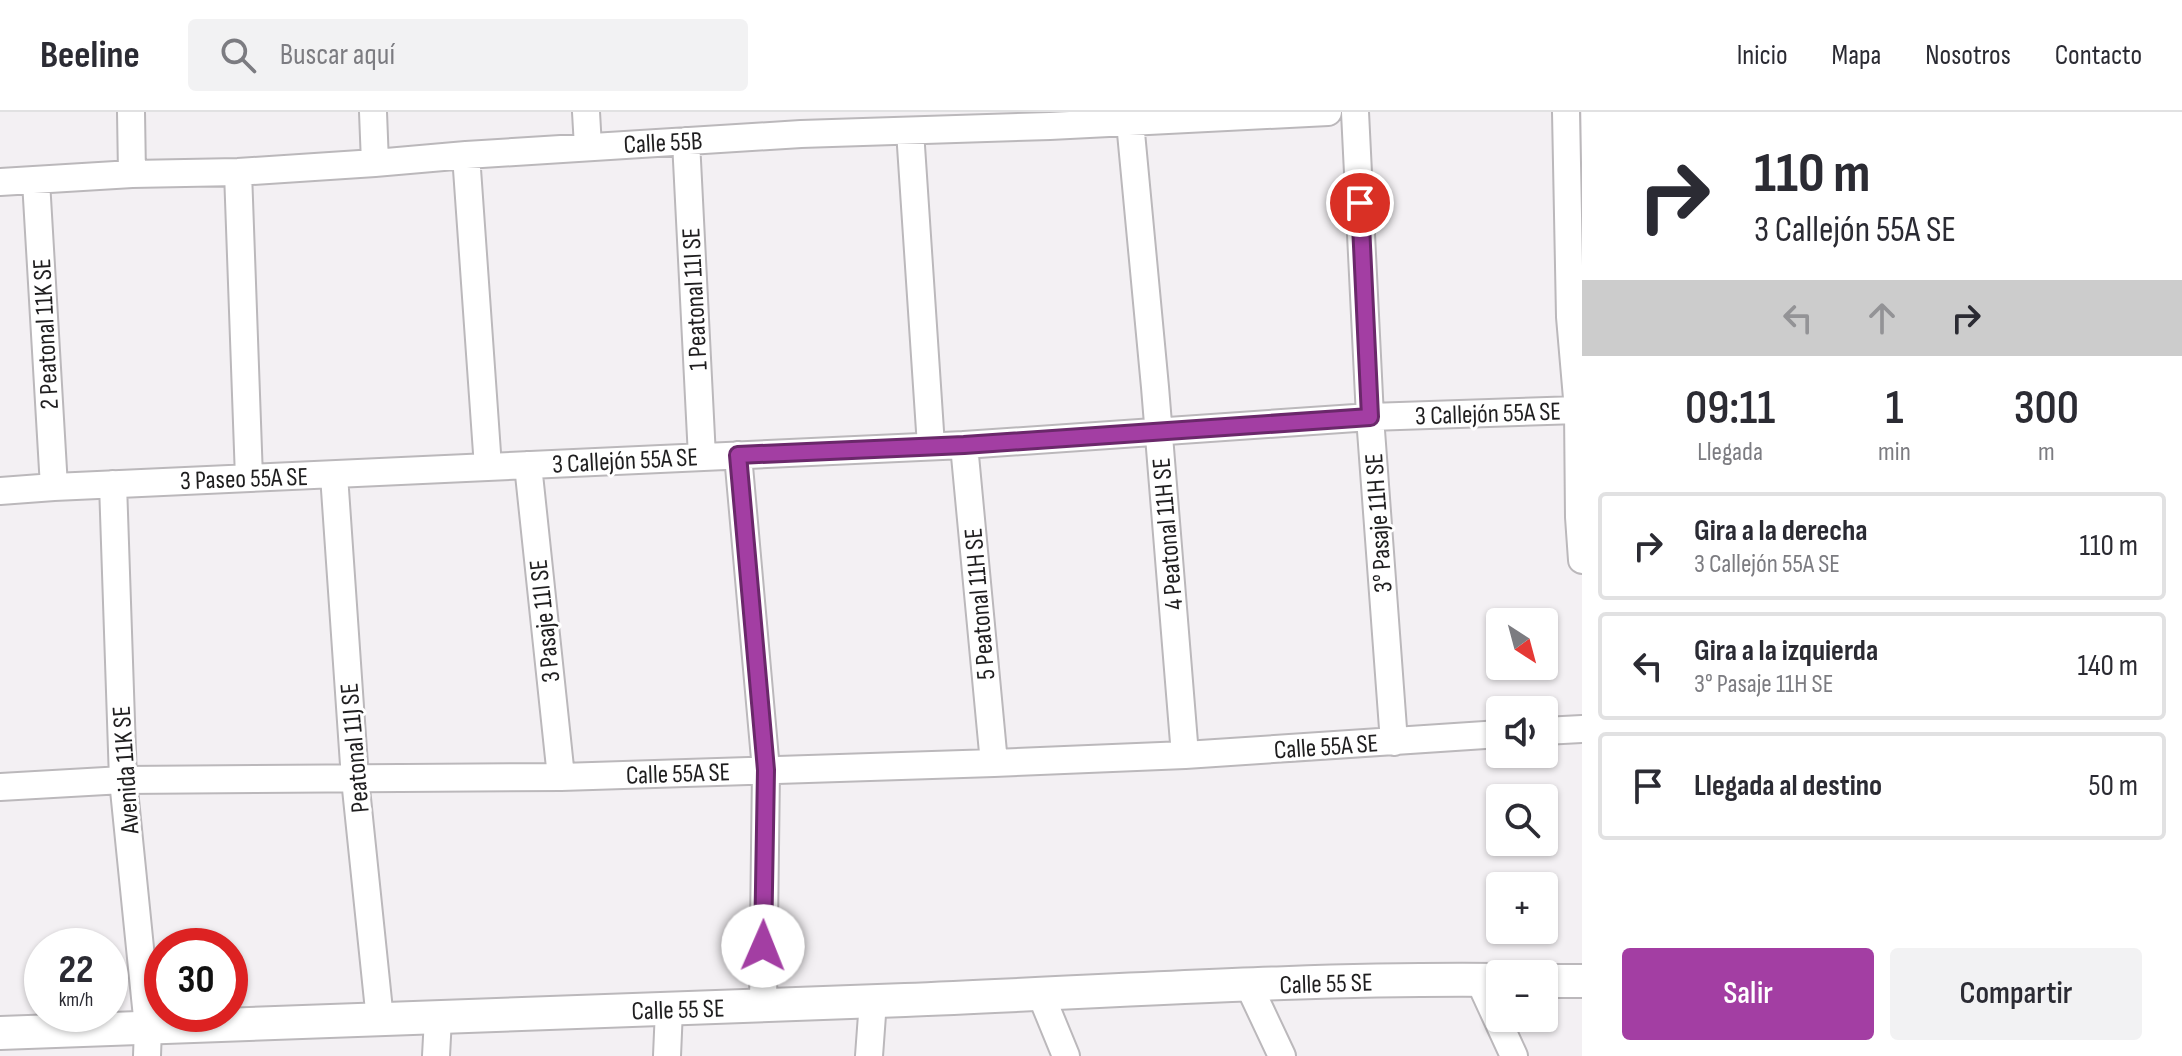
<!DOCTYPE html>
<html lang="es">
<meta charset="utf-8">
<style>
:root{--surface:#fff;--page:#f2f2f3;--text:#2b2b33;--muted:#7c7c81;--line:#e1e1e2;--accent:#a33ea3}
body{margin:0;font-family:"Sofia Sans Condensed",sans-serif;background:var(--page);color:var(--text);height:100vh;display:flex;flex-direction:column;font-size:30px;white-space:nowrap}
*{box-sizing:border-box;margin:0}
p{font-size:26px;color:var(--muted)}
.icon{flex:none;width:44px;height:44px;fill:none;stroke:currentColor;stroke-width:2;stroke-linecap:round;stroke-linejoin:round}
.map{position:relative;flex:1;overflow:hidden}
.side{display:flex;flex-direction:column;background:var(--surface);width:600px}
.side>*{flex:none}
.hud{background:#fff;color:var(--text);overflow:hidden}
.needle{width:52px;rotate:144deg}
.tools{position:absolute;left:1486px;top:496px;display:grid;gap:16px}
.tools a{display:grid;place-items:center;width:72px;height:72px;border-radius:8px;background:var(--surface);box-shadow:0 2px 6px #0004;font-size:40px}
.speed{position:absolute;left:24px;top:816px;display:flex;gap:16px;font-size:40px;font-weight:700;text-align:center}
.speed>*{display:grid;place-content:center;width:104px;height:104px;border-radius:50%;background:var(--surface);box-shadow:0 2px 6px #0004;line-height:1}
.speed small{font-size:20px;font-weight:400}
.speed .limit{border:12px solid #d22;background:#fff;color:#111}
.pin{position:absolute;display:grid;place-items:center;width:68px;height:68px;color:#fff;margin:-34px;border:4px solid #fff;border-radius:50%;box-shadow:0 2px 8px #0007}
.me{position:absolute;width:88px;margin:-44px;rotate:1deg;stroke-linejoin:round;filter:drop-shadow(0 0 6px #0008)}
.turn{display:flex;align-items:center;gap:28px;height:168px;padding:0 40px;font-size:36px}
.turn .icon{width:104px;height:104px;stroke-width:2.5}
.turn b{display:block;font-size:56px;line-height:68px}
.lanes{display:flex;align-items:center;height:76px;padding:0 40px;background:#0003;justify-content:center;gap:40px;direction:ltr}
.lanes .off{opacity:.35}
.eta{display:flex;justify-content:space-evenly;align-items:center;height:136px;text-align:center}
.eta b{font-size:48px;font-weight:600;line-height:56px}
.primary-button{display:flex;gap:16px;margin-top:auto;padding:16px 40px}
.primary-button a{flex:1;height:92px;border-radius:8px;background:var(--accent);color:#fff;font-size:32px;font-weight:600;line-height:92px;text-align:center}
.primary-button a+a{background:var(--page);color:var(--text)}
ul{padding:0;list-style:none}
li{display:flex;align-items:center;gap:24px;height:108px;margin:0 16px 12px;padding:0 24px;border:4px solid var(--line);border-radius:8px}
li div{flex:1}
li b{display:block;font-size:30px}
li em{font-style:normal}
header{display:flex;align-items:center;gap:48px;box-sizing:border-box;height:112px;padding:0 40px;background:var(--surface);border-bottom:2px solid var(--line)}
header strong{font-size:38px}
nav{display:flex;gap:44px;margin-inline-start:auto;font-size:28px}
.search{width:560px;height:72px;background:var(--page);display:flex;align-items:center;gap:20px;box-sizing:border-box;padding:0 28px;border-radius:8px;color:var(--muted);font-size:30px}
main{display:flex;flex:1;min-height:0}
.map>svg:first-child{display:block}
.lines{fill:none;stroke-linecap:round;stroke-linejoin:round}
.minor-casing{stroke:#bbb8bb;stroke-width:30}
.tertiary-casing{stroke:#bbb8bb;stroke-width:36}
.minor{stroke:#fff;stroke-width:26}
.tertiary{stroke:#fff;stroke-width:32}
.route-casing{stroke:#6a286a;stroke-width:20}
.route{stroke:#a33ea3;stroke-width:14}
.labels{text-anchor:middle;stroke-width:6;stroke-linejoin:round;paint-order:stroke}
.street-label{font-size:26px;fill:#1f1e1f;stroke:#fff}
</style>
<header>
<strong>Beeline</strong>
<div class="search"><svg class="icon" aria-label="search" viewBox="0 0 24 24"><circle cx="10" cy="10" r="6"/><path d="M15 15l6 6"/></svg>Buscar aquí</div>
<nav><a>Inicio</a><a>Mapa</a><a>Nosotros</a><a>Contacto</a></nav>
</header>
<main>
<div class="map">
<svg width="1582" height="944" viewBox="0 0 1582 944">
<rect width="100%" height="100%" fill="#f3f0f3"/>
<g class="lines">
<defs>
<path id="minor" d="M 131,0 L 132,62
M 373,0 L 375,51
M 586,0 L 588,35
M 1355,0 L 1370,305 L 1394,630
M 1566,0 L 1570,205 L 1578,298 L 1579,405 L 1582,448
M 1130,10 L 1155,275 L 1185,643
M 910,19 L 931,334
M 686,29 L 702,345
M 466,43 L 488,355
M 238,60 L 249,366
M 36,69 L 54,375
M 0,70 L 132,62 L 238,60 L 375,51 L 466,43 L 801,22 L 1050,14 L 1328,0
M 964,333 L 994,651
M 738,343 L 766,658 L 763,893
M 528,353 L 561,665
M 334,363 L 355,667 L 380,908
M 113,372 L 123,668 L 148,915 L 147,944
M 0,379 L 54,375 L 964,333 L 1370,305 L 1578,298
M 1544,619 L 1582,617
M 0,675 L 123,668 L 561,665 L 994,651 L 1185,643 L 1500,622
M 1479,868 L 1514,944
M 1249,874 L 1282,944
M 1041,883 L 1066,944
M 436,944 L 438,906
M 667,944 L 669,897
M 869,944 L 873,889"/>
<path id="tertiary" d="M 1544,869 L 1582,869
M 0,921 C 301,909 603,900 905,888 C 1103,880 1302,866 1500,868"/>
</defs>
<!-- minor casing -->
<use href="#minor" class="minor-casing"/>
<!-- tertiary casing -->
<use href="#tertiary" class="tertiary-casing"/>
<!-- minor -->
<use href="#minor" class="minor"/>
<!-- tertiary -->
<use href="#tertiary" class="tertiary"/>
</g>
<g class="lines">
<defs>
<path id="route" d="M 763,834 L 766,658 L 738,343 L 964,333 L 1370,305 L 1360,91"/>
</defs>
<!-- route casing -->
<use href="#route" class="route-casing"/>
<!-- route -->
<use href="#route" class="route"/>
</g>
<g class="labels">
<!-- street labels -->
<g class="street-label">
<text transform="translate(663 30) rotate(-3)" y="9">Calle 55B</text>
<text transform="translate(694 187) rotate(-93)" y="9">1 Peatonal 11I SE</text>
<text transform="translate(45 222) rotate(-93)" y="9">2 Peatonal 11K SE</text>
<text transform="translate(1488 301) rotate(-2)" y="9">3 Callejón 55A SE</text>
<text transform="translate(625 348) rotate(-3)" y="9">3 Callejón 55A SE</text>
<text transform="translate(244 366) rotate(-2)" y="9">3 Paseo 55A SE</text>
<text transform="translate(1378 411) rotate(-94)" y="9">3° Pasaje 11H SE</text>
<text transform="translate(1167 422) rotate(-95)" y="9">4 Peatonal 11H SE</text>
<text transform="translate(979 492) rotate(-95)" y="9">5 Peatonal 11H SE</text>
<text transform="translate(544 509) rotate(-96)" y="9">3 Pasaje 11I SE</text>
<text transform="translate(1326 634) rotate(-4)" y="9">Calle 55A SE</text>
<text transform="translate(354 636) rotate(-95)" y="9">Peatonal 11J SE</text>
<text transform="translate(125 658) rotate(-94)" y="9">Avenida 11K SE</text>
<text transform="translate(678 661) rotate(-2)" y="9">Calle 55A SE</text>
<text transform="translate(1326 871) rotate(-2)" y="9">Calle 55 SE</text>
<text transform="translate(678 897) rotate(-2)" y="9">Calle 55 SE</text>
</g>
</g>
</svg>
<div class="tools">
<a><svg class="needle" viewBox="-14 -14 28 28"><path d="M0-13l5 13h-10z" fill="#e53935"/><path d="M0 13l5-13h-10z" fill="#7c7c81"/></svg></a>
<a><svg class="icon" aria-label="sound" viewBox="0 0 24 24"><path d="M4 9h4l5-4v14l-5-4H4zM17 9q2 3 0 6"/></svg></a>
<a><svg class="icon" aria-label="search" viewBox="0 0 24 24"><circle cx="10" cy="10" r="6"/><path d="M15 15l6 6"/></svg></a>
<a>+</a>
<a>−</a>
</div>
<div class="speed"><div>22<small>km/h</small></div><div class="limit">30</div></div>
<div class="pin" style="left:1360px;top:91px;background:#d93025"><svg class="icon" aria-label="arrive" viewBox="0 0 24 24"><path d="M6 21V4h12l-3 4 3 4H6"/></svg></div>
<svg class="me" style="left:763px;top:834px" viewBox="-20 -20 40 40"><circle r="19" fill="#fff"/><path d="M0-13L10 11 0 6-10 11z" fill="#a33ea3"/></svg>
</div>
<section class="side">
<div class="hud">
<div class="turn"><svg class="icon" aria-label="right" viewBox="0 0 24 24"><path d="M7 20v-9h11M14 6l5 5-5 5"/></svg><div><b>110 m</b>3 Callejón 55A SE</div></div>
<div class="lanes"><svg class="icon off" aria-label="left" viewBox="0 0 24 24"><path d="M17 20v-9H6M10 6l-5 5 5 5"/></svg><svg class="icon off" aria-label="ahead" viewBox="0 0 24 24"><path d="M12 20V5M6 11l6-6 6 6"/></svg><svg class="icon" aria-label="right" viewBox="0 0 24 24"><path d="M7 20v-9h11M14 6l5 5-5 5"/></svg></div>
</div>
<div class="eta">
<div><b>09:11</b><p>Llegada</p></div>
<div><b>1</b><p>min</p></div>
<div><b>300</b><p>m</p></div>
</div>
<ul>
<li><svg class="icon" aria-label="right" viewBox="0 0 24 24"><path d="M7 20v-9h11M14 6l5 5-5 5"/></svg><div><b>Gira a la derecha</b><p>3 Callejón 55A SE</p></div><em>110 m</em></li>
<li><svg class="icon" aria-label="left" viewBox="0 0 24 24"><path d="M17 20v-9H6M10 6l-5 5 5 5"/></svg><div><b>Gira a la izquierda</b><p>3° Pasaje 11H SE</p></div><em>140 m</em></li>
<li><svg class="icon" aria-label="arrive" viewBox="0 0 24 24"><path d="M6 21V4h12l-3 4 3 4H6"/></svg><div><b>Llegada al destino</b></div><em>50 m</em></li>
</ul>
<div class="primary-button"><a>Salir</a><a>Compartir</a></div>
</section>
</main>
